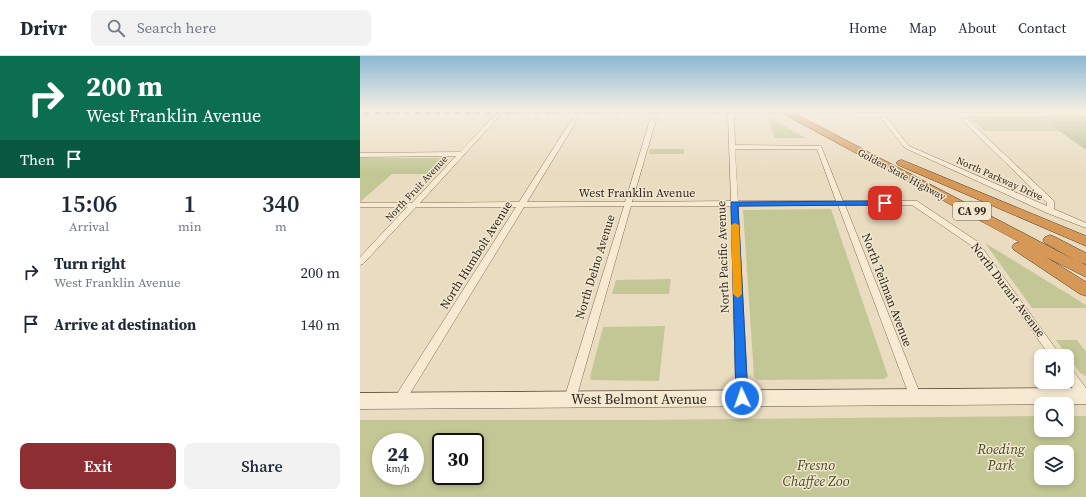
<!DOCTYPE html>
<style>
:root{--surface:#fff;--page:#f2f2f3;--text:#1f2937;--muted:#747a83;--line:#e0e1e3;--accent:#8c2e32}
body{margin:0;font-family:"Source Serif 4",serif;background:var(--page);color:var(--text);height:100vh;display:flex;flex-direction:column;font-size:15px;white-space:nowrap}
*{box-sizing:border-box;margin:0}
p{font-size:13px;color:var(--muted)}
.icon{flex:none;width:22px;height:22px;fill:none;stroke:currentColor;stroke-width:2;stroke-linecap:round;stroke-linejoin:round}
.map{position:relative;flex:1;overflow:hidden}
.sheet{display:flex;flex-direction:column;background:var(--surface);width:360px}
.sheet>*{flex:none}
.guide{background:#0b6e4f;color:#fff;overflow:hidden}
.tools{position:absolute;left:674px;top:293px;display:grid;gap:8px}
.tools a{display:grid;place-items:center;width:40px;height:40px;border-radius:8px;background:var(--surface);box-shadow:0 2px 6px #0003;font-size:20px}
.speed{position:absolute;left:12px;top:377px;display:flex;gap:8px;font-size:20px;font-weight:700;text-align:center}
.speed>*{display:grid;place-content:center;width:52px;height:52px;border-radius:50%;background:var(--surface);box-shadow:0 2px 6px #0003;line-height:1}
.speed small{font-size:10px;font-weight:400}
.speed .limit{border:2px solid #111;border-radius:6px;background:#fff;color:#111}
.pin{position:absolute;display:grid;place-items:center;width:34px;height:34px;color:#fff;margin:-17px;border-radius:8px;box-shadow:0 2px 6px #0006}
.me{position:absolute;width:44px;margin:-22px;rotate:357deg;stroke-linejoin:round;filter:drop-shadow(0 0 3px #0008)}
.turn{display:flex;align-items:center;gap:14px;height:84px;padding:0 20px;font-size:18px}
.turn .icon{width:52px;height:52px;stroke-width:2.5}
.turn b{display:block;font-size:28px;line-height:34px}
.then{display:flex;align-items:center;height:38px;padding:0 20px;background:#0003;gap:8px;font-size:15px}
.eta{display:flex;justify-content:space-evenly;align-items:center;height:68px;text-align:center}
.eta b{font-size:24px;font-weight:600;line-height:28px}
.primary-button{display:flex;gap:8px;margin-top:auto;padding:8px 20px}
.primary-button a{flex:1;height:46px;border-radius:8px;background:var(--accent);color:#fff;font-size:16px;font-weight:600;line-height:46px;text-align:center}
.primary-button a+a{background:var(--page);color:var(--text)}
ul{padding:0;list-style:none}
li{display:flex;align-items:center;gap:12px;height:52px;padding:0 20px}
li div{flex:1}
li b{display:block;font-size:15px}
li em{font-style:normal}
header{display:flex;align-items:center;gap:24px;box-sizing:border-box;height:56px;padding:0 20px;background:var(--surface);border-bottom:1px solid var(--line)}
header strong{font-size:19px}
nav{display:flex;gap:22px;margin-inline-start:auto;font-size:14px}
.search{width:280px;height:36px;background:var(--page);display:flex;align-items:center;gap:10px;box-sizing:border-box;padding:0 14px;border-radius:8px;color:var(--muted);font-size:15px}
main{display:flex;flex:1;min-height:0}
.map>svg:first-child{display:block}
.green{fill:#c3c795;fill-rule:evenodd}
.cemetery{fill:#b9bc94}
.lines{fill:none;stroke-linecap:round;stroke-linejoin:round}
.street-casing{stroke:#826d59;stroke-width:1}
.secondary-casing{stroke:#634f3d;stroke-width:1}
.highway-casing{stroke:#503c2e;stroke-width:1}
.street{fill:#f6ead2;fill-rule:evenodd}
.secondary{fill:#f6ead2;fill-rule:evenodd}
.highway{fill:#d59856;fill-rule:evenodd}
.rail-casing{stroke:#32271d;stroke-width:2.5}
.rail{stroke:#f2e7cf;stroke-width:1.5;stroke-dasharray:5;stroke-linecap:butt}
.route{fill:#1a73e8;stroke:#114b97}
.slow{fill:#f59e0b}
.labels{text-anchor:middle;stroke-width:3;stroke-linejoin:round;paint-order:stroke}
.far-street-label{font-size:10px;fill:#32271d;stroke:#f2e7cf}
.shield{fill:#f2e7cf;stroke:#6c6152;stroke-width:1}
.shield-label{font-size:11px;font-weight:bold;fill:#32271d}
.street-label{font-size:12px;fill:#32271d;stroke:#f2e7cf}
.near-street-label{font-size:14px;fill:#32271d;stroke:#f2e7cf}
.near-park-label{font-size:14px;font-style:italic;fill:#454d25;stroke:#f2e7cf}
</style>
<header>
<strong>Drivr</strong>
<div class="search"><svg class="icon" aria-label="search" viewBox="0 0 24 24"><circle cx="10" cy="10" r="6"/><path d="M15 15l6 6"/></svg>Search here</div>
<nav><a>Home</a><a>Map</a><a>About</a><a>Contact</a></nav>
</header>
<main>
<section class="sheet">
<div class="guide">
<div class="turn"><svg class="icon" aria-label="right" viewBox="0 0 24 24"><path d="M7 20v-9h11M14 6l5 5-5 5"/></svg><div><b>200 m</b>West Franklin Avenue</div></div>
<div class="then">Then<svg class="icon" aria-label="arrive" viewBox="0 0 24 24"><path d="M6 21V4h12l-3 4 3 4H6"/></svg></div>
</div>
<div class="eta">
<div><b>15:06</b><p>Arrival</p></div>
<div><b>1</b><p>min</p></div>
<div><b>340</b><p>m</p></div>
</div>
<ul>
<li><svg class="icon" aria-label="right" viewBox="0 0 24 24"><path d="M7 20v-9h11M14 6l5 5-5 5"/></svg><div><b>Turn right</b><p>West Franklin Avenue</p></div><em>200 m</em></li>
<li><svg class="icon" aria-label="arrive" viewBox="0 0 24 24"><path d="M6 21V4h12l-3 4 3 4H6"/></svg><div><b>Arrive at destination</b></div><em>140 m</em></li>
</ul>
<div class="primary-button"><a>Exit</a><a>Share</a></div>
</section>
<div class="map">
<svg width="726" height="441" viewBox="0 0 726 441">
<rect width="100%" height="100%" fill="#eadcc0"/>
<!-- green -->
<path class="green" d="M 608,60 L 678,60 L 699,75 L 624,75 Z
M 409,61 L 446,82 L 414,82 Z
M 290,93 L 324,93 L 324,98 L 289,98 Z
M 0,102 L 85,102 L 88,104 L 75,118 L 32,118 L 0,146 Z
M 471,153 L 528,320 L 524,323 L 400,324 L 396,323 L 394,320 L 383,154 Z
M 625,187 L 726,249 L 726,252 L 672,252 Z
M 311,223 L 309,238 L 252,238 L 256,224 Z
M 305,270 L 299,325 L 231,324 L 230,321 L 243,271 Z
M 696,284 L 717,284 L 726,296 L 726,320 L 720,317 Z
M 681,360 L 681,374 L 707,374 L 707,360 L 726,360 L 726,441 L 0,441 L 0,364 L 283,364 ZM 21,386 L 55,386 L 55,420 L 21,420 ZM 81,386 L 115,386 L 115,420 L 81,420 ZM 681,396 L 707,396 L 707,422 L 681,422 Z"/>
<!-- cemetery -->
<path class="cemetery" d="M 679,60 L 726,60 L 726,94 L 678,60 Z"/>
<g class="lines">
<defs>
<path id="street" d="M 140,54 L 145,54 L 60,147 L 159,146 L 210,66 L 213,64 L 216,66 L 167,146 L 265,146 L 290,64 L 293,62 L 296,64 L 272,146 L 371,145 L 368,59 L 370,54 L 375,54 L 374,59 L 375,89 L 461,90 L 483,145 L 557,145 L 618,186 L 701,300 L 690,300 L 612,190 L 552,149 L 485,149 L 561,340 L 559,344 L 555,345 L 551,344 L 478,149 L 378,150 L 388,342 L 386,346 L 382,347 L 378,346 L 376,342 L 371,150 L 271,150 L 216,343 L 214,347 L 210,348 L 206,347 L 204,343 L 264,150 L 164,151 L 43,349 L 39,350 L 35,349 L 33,345 L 35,341 L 156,151 L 56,151 L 3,208 L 0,209 L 0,201 L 47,151 L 0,151 L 0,147 L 52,147 L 96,100 L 0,101 L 0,97 L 100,96 ZM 375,93 L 457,93 L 476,145 L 378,145 Z
M 524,60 L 526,61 L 549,90 L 687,150 L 687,147 L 601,63 L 606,62 L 694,145 L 694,153 L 726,167 L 726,172 L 687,157 L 545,92 L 521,62 Z
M 707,310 L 711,312 L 726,332 L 726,345 L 721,344 L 707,324 Z"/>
<path id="secondary" d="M 726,332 L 726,348 L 0,353 L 0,337 Z"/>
<path id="highway" d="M 417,54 L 428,54 L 713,203 L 685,187 L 683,184 L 685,181 L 690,179 L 695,181 L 726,197 L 726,208 L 721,207 L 726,209 L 726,221 L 686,201 L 726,226 L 726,240 L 720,238 L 654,194 L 652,191 L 654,188 L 659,186 Z
M 542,104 L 726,180 L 726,190 L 538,109 L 536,107 L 538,105 Z"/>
</defs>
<!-- street casing -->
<use href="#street" class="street-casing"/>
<!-- secondary casing -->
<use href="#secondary" class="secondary-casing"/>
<!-- highway casing -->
<use href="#highway" class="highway-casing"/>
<!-- street -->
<use href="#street" class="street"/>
<!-- secondary -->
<use href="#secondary" class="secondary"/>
<!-- highway -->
<use href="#highway" class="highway"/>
<defs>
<path id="rail" d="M 0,57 L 726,55"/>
</defs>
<!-- rail casing -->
<use href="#rail" class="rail-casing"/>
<!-- rail -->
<use href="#rail" class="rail"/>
</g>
<!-- sky -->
<linearGradient id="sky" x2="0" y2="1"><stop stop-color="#8cb8d3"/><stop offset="0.47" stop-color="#f6efe3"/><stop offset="1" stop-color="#f6efe3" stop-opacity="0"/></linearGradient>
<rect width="726" height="116" fill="url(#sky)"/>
<!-- route -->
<path class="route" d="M 525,145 L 529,147 L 528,149 L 378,150 L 388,342 L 386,346 L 382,348 L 378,346 L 376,342 L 371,146 Z"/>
<!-- slow -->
<path class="slow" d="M 375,167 L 379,169 L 382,238 L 378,242 L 373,238 L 371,169 Z"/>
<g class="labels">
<!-- far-street labels -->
<g class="far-street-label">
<text transform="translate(542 118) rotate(28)" y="4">Golden State Highway</text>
<text transform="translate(640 122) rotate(24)" y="4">North Parkway Drive</text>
<text transform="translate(56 132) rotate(-47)" y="4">North Fruit Avenue</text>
</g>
<!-- shield labels -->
<rect class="shield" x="593" y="146" width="38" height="18" rx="3"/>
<g class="shield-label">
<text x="612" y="159">CA 99</text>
</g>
<!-- street labels -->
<g class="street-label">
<text x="277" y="141">West Franklin Avenue</text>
<text transform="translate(116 199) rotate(-58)" y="4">North Humbolt Avenue</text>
<text transform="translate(363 201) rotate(-92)" y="4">North Pacific Avenue</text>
<text transform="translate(235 211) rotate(-73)" y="4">North Delno Avenue</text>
<text transform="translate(527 234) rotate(69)" y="4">North Teilman Avenue</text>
<text transform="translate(648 234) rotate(53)" y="4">North Durant Avenue</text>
</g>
<!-- near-street labels -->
<g class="near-street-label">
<text x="279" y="348">West Belmont Avenue</text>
</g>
<!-- near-park labels -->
<g class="near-park-label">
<text x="641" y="398">Roeding<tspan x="641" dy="16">Park</tspan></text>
<text x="456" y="414">Fresno<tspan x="456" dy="16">Chaffee Zoo</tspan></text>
</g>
</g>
</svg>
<div class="tools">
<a><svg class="icon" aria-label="sound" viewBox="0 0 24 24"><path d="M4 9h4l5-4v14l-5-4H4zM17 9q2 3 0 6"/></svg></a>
<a><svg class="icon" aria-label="search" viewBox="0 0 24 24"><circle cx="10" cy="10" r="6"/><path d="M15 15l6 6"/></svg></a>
<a><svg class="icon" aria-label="layers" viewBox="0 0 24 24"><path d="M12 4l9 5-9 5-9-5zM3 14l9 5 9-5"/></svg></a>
</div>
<div class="speed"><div>24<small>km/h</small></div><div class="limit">30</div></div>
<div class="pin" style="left:525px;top:147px;background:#d93025"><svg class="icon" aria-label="arrive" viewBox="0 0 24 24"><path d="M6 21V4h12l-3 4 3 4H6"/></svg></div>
<svg class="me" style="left:382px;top:342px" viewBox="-20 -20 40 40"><circle r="17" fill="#1a73e8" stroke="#fff" stroke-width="3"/><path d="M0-11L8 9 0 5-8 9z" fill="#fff"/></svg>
</div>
</main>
